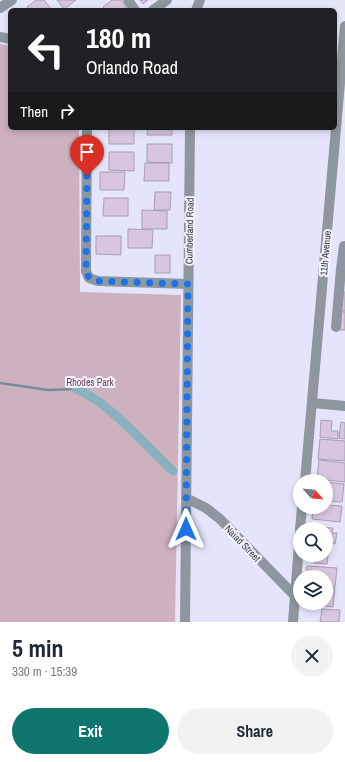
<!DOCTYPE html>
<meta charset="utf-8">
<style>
:root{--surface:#fff;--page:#f2f2f3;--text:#1f2937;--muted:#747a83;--accent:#0f766e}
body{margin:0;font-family:"Archivo Narrow",sans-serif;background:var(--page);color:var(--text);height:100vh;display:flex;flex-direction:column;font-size:15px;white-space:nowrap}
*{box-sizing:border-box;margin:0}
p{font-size:13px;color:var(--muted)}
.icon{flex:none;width:22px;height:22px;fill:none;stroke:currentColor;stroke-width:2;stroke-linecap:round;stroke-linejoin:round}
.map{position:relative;height:622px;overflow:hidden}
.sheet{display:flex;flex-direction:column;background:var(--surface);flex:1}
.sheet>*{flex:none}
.hud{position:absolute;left:8px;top:8px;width:329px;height:122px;border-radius:6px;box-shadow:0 2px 6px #0003;background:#202124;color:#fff;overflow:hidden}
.needle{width:26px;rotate:117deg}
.buttons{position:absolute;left:293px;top:474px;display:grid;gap:8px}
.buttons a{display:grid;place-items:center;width:40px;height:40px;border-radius:50%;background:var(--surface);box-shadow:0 2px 6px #0003;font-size:20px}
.pin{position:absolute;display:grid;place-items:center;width:34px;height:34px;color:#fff;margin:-41px -17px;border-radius:50% 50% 50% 0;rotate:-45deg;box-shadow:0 0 4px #0007}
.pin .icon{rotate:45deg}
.me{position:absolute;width:44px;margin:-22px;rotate:0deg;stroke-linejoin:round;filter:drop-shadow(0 0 3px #0008)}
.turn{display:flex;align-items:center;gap:14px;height:84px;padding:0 12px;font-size:18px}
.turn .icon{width:52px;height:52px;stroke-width:2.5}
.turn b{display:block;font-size:28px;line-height:34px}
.then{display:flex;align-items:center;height:38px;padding:0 12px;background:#0003;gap:8px;font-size:15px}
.round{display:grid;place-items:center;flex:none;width:42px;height:42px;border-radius:21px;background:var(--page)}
.head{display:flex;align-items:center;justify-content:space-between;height:68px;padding:0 12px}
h1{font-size:24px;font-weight:700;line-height:30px}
.button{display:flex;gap:8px;margin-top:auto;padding:8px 12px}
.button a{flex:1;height:46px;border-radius:24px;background:var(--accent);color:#fff;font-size:16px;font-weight:700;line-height:46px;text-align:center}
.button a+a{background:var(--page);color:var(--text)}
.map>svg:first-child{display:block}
.green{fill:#cdb1bf}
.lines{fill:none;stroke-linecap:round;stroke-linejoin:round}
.stream{stroke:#718d99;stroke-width:2.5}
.canal{stroke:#8ab2be;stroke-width:9}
.building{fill:#d7c6de;stroke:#ab9cb2}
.minor{stroke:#8e969f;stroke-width:10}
.route{stroke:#1a73e8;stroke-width:7;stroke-dasharray:0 12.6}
.labels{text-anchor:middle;stroke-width:4;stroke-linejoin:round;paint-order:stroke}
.street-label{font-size:10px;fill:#383843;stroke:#f3f4ff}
.park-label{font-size:10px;fill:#6f3e58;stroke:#f3f4ff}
</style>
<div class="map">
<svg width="345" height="622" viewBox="0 0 345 622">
<rect width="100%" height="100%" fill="#e4e5fb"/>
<!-- green -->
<path class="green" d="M 0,44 L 10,46 L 10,128 L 79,128 L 80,292 L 181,295 L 175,622 L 0,622 Z"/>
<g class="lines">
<!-- stream -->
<path class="stream" d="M 0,383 L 48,390 L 76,389"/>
<!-- canal -->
<path class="canal" d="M 76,389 C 108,401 147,447 173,471"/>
</g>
<!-- building -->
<path class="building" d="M 36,0 L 44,0 L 52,10 L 29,10 L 27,7 Z
M 57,0 L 76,0 L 64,9 Z
M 112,0 L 121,0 L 128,10 L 105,10 L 103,7 Z
M 140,0 L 148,0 L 143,4 Z
M 109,128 L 134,128 L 134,144 L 109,144 Z
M 148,128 L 172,128 L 172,135 L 147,135 Z
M 147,144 L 172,144 L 172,163 L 147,162 Z
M 109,152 L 134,152 L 134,171 L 109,170 Z
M 145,163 L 169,163 L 169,181 L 144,181 Z
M 100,172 L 125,172 L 124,190 L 100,190 Z
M 155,192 L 171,192 L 170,210 L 154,210 Z
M 104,198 L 128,198 L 128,216 L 103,216 Z
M 142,210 L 167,211 L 167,229 L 142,229 Z
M 128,229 L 153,230 L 152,248 L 128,248 Z
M 96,236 L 121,236 L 121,255 L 96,254 Z
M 155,255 L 170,255 L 170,273 L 155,273 Z
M 339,292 L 345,292 L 345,311 L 339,310 Z
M 341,312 L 345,312 L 345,330 L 340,330 Z
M 321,420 L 332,421 L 331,431 L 338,431 L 338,439 L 320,437 Z
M 341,422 L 345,423 L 345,439 L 339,438 Z
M 320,439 L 345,441 L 345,461 L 318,459 Z
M 319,460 L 345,463 L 345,482 L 317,479 Z
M 326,482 L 344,484 L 342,502 L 326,501 Z
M 326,505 L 342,506 L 340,522 L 312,519 L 313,507 L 326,507 Z
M 314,527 L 333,528 L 332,533 L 337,533 L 335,544 L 326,543 L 326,529 L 313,529 Z
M 326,546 L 329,546 L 327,564 L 314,563 L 314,556 L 310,555 L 326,555 Z
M 307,566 L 337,568 L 335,587 L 326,586 L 326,577 L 313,577 L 314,570 L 306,570 Z
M 326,587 L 335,588 L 333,607 L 304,604 L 326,603 Z
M 322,609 L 340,610 L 339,622 L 320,622 Z"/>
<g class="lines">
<!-- minor -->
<path class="minor" d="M 128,0 L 135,10
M 0,8 L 12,0
M 153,10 L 167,0
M 196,10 L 200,0
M 0,37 L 10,39
M 87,128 L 86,271 L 89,278 L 98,281 L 188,284
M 344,246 L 341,269 L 345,269
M 336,327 L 341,269
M 312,403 L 345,406
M 305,481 L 345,26
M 186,498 L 206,508 L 220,519 L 294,595
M 300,529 L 302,507
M 185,622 L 190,128
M 293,622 L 300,532"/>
</g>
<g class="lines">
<!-- route -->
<path class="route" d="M 87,176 L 86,271 L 89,278 L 98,281 L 188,284 L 186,529"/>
</g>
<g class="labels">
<!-- street labels -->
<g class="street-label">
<text transform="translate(189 231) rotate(-89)" y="4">Cumberland Road</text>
<text transform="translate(325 253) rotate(-85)" y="4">11th Avenue</text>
<text transform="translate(243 543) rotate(46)" y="4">Naiad Street</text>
</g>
<!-- park labels -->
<g class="park-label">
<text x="90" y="386">Rhodes Park</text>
</g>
</g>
</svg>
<div class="buttons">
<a><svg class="needle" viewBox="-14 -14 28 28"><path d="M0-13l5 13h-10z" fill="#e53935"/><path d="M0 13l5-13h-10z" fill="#747a83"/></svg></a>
<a><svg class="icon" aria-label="search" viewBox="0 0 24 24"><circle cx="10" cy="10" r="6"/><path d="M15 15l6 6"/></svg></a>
<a><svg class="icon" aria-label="layers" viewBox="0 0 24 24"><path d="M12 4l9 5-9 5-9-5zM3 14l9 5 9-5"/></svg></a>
</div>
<div class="pin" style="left:87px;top:176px;background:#d93025"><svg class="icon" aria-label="arrive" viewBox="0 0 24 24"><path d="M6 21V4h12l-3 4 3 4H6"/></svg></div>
<svg class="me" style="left:186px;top:529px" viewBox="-20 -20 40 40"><path d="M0-17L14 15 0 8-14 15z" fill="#1a73e8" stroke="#fff" stroke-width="4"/></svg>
<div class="hud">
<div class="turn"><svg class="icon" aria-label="left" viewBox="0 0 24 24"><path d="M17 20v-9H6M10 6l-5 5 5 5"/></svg><div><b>180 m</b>Orlando Road</div></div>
<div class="then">Then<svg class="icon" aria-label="right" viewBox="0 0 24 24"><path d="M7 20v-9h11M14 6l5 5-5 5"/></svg></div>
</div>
</div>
<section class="sheet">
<div class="head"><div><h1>5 min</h1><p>330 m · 15:39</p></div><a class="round"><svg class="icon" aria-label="close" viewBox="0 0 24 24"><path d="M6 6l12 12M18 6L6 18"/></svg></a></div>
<div class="button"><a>Exit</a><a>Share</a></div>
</section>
